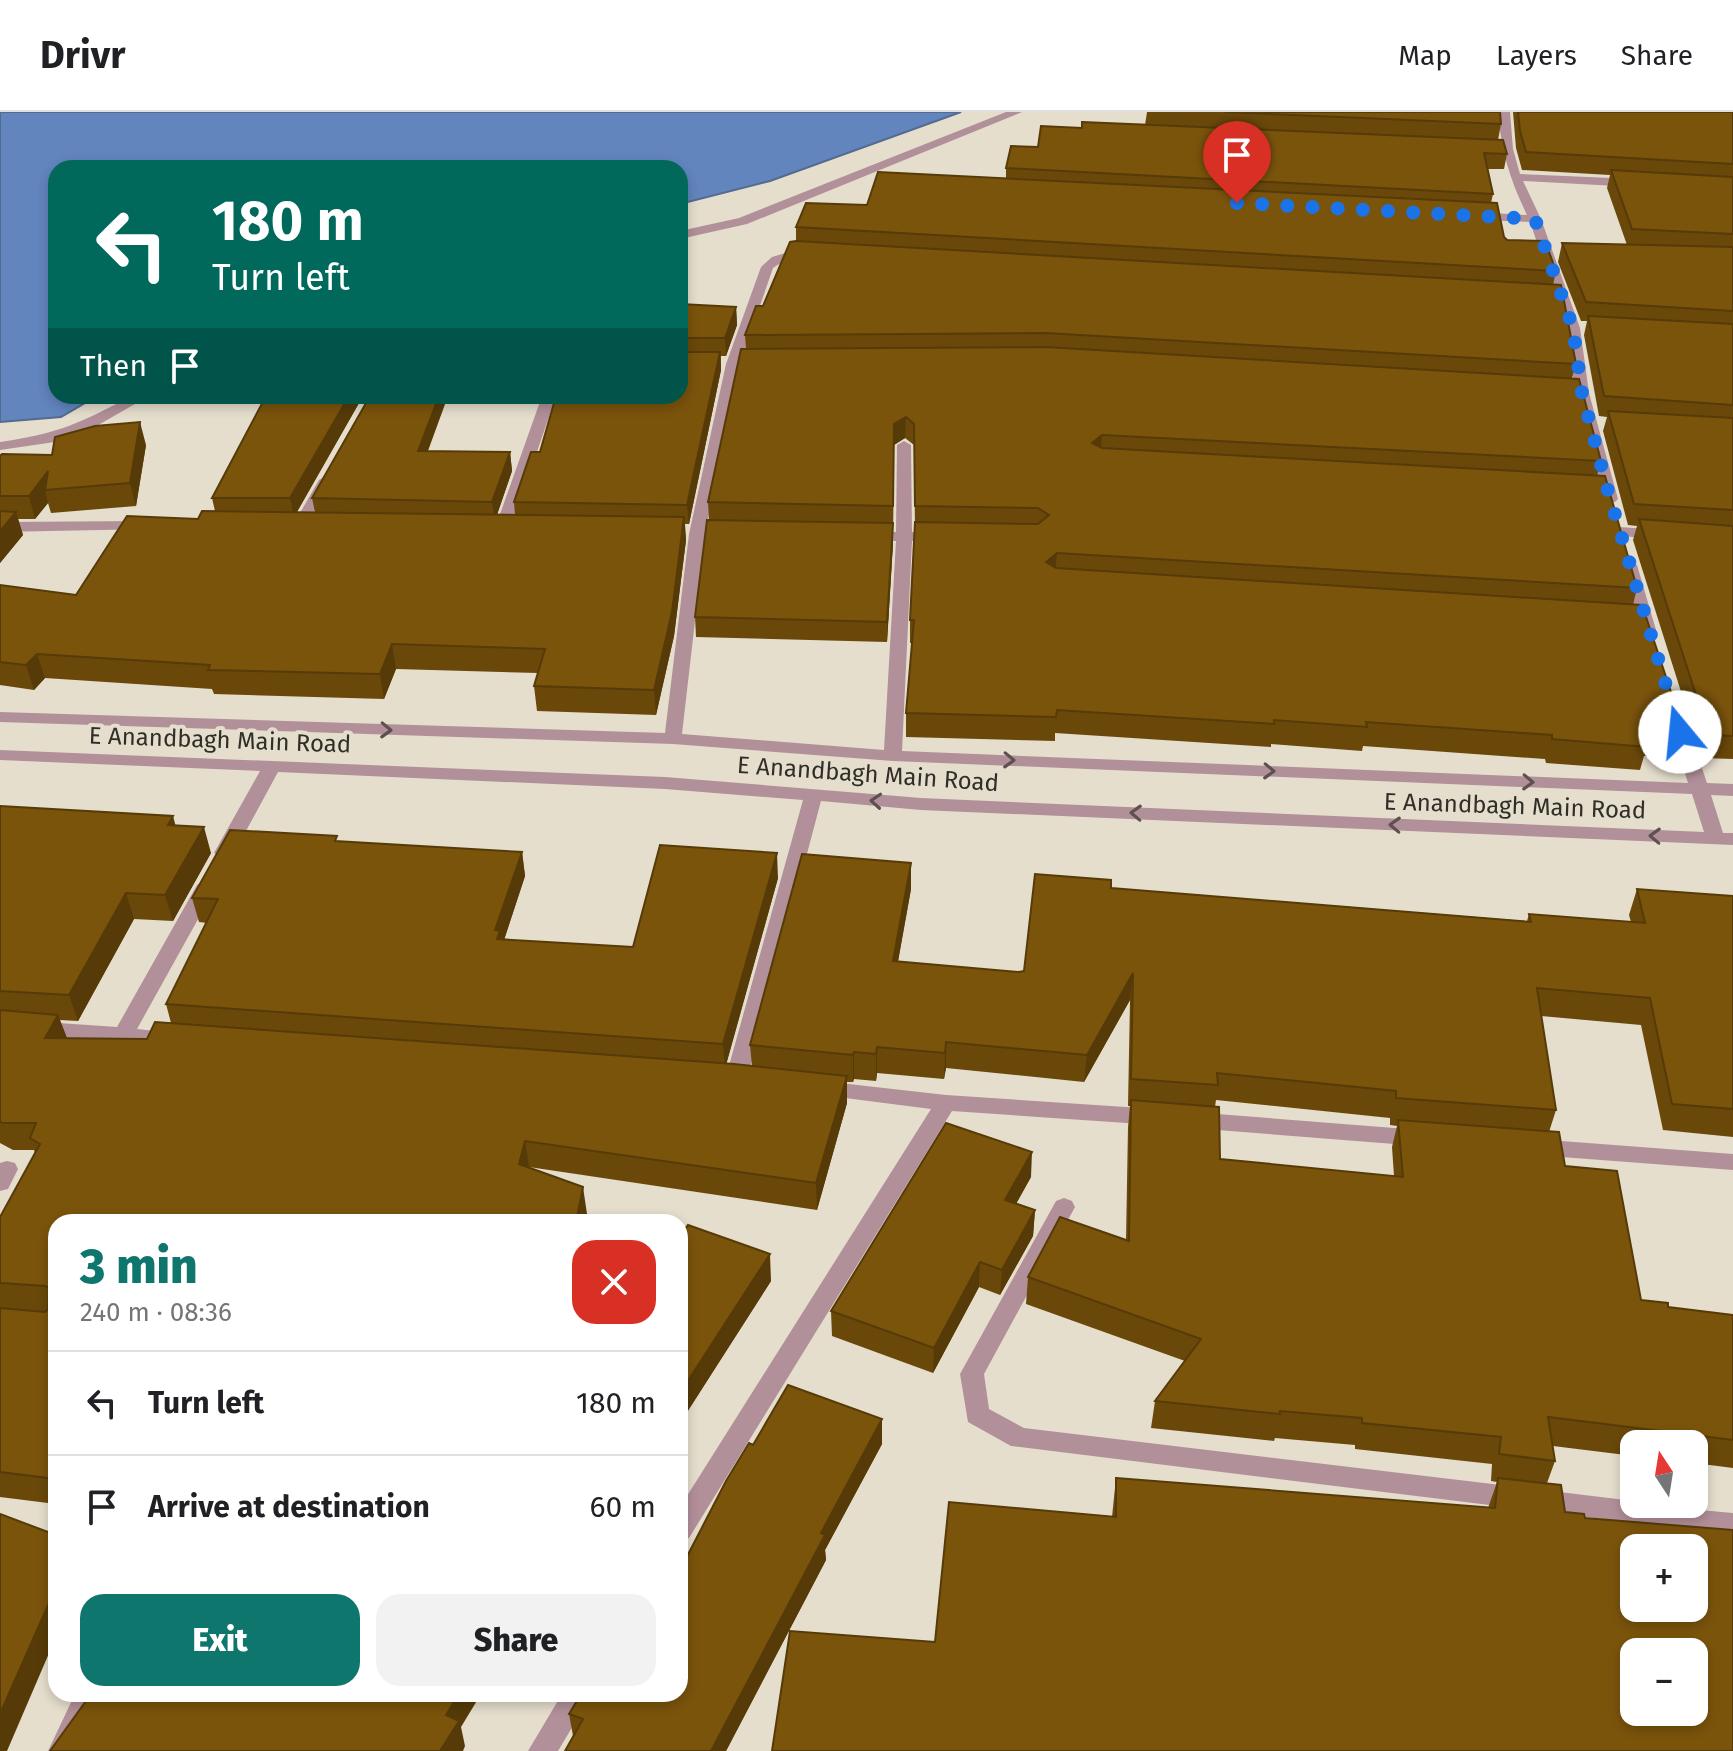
<!DOCTYPE html>
<meta charset="utf-8">
<style>
:root{--surface:#fff;--page:#f2f2f2;--text:#202124;--muted:#757577;--line:#e0e0e0;--accent:#0f766e}
body{margin:0;font-family:"Fira Sans",sans-serif;background:var(--page);color:var(--text);height:100vh;display:flex;flex-direction:column;font-size:30px;white-space:nowrap}
*{box-sizing:border-box;margin:0}
p{font-size:26px;color:var(--muted)}
.icon{flex:none;width:44px;height:44px;fill:none;stroke:currentColor;stroke-width:2;stroke-linecap:round;stroke-linejoin:round}
.map{position:relative;flex:1;overflow:hidden}
.drawer{position:absolute;left:48px;top:1102px;width:640px;height:488px;display:flex;flex-direction:column;background:var(--surface);border-radius:24px;box-shadow:0 4px 12px #0003}
.drawer>*{flex:none}
.top-card{position:absolute;left:48px;top:48px;width:640px;height:244px;border-radius:24px;box-shadow:0 4px 12px #0003;background:#00695c;color:#fff;overflow:hidden}
.needle{width:52px;rotate:348deg}
.controls{position:absolute;left:1620px;top:1318px;display:grid;gap:16px}
.controls a{display:grid;place-items:center;width:88px;height:88px;border-radius:16px;background:var(--surface);box-shadow:0 4px 12px #0003;font-size:40px}
.pin{position:absolute;display:grid;place-items:center;width:68px;height:68px;color:#fff;margin:-82px -34px;border-radius:50% 50% 50% 0;rotate:-45deg;box-shadow:0 0 8px #0007}
.pin .icon{rotate:45deg}
.me{position:absolute;width:88px;margin:-44px;rotate:343deg;stroke-linejoin:round;filter:drop-shadow(0 0 6px #0008)}
.turn{display:flex;align-items:center;gap:28px;height:168px;padding:0 32px;font-size:36px}
.turn .icon{width:104px;height:104px;stroke-width:2.5}
.turn b{display:block;font-size:56px;line-height:68px}
.then{display:flex;align-items:center;height:76px;padding:0 32px;background:#0003;gap:16px;font-size:30px}
.round{display:grid;place-items:center;flex:none;width:84px;height:84px;border-radius:24px;background:var(--page)}
.headline{display:flex;align-items:center;justify-content:space-between;height:136px;padding:0 32px}
h1{font-size:48px;font-weight:800;line-height:60px;color:var(--accent)}
.button{display:flex;gap:16px;margin-top:auto;padding:16px 32px}
.button a{flex:1;height:92px;border-radius:24px;background:var(--accent);color:#fff;font-size:32px;font-weight:800;line-height:92px;text-align:center}
.button a+a{background:var(--page);color:var(--text)}
ul{padding:0;list-style:none}
li{display:flex;align-items:center;gap:24px;height:104px;padding:0 32px;border-top:2px solid var(--line)}
li div{flex:1}
li b{display:block;font-size:30px}
li em{font-style:normal}
header{display:flex;align-items:center;gap:48px;box-sizing:border-box;height:112px;padding:0 40px;background:var(--surface);border-bottom:2px solid var(--line)}
header strong{font-size:38px}
nav{display:flex;gap:44px;margin-inline-start:auto;font-size:28px}
.map>svg:first-child{display:block}
.water{fill:#6285be;stroke:#536b91;stroke-width:2}
.lines{fill:none;stroke-linecap:round;stroke-linejoin:round}
.minor{fill:#b29099;fill-rule:evenodd}
.wall{fill:#6a480a;fill-rule:evenodd}
.shaded-wall{fill:#563b08}
.building{fill:#7b540c;stroke:#563b08;stroke-width:2;fill-rule:evenodd}
.oneway{stroke:#5e5050}
.route{stroke:#1a73e8;stroke-width:14;stroke-dasharray:0 25.2}
.labels{text-anchor:middle;stroke-width:8;stroke-linejoin:round;paint-order:stroke}
.street-label{font-size:24px;fill:#302e28;stroke:#e5decd}
</style>
<header>
<strong>Drivr</strong>
<nav><a>Map</a><a>Layers</a><a>Share</a></nav>
</header>
<div class="map">
<svg width="1733" height="1639" viewBox="0 0 1733 1639">
<rect width="100%" height="100%" fill="#e5decd"/>
<!-- water -->
<path class="water" d="M 0,0 L 961,0 L 770,69 L 680,92 L 680,56 L 56,56 L 56,284 L 97,284 L 61,305 L 0,310 Z"/>
<g class="lines">
<!-- minor -->
<path class="minor" d="M 1006,0 L 1022,0 L 747,112 L 680,127 L 680,119 L 739,106 Z
M 1498,0 L 1510,0 L 1513,37 L 1520,62 L 1635,67 L 1641,71 L 1635,75 L 1523,69 L 1541,107 L 1580,216 L 1589,281 L 1618,387 L 1615,390 L 1605,390 L 1602,387 L 1575,281 L 1566,216 L 1530,110 L 1475,108 L 1469,104 L 1475,100 L 1527,103 C 1510,68 1501,39 1498,0 Z
M 792,139 L 810,139 L 816,143 C 804,151 787,145 773,156 L 740,252 L 705,422 L 682,622 L 884,638 L 896,429 L 865,429 L 857,424 L 865,419 L 896,420 L 897,333 L 904,329 L 911,333 L 912,420 L 941,420 L 949,425 L 941,430 L 912,429 L 902,639 L 1688,671 L 1666,602 L 1675,597 L 1684,602 L 1707,671 L 1733,672 L 1733,684 L 1711,683 L 1723,721 L 1733,721 L 1733,733 L 921,698 L 821,689 L 747,968 L 744,973 L 728,973 L 725,968 L 803,688 L 665,677 L 278,660 L 234,741 L 224,747 L 214,741 L 260,659 L 0,648 L 0,638 L 665,665 L 921,686 L 1704,720 L 1692,682 L 893,649 L 673,632 L 0,610 L 0,600 L 665,621 L 689,422 L 726,252 L 761,155 L 772,145 Z
M 131,284 L 149,284 L 93,316 L 55,330 L 0,338 L 0,330 C 57,322 81,311 131,284 Z
M 542,284 L 556,284 L 510,419 L 502,424 L 496,422 L 494,419 Z
M 327,363 L 335,368 L 309,413 L 307,416 L 295,416 L 293,413 L 319,368 Z
M 145,409 L 153,414 L 151,417 L 0,420 L 0,410 Z
M 1619,415 L 1663,418 L 1671,423 L 1663,428 L 1613,423 L 1613,417 Z
M 1629,448 L 1637,453 L 1656,518 L 1654,522 L 1642,522 L 1640,518 L 1621,453 Z
M 207,767 L 217,773 L 137,917 L 183,922 L 187,927 L 183,932 L 176,934 L 0,921 L 0,907 L 117,915 L 197,773 Z
M 822,969 L 946,983 L 1156,997 L 1164,999 L 1167,1005 L 1164,1011 L 1156,1013 L 952,999 L 689,1426 L 680,1429 L 680,1395 L 931,997 L 814,982 L 811,977 L 814,972 Z
M 1192,1000 L 1420,1018 L 1428,1020 L 1431,1026 L 1428,1032 L 1420,1034 L 1192,1016 L 1184,1014 L 1181,1008 L 1184,1002 Z
M 1535,1027 L 1733,1042 L 1733,1058 L 1535,1043 L 1527,1041 L 1524,1035 L 1527,1029 Z
M 7,1049 L 15,1051 L 18,1057 L 8,1077 L 0,1079 L 0,1051 Z
M 1064,1086 L 1072,1089 L 1075,1095 L 984,1262 L 989,1297 L 1024,1316 L 1634,1389 L 1634,1392 L 1733,1401 L 1733,1423 L 1011,1334 L 968,1310 L 960,1262 L 1056,1089 Z
M 75,1582 L 104,1582 L 77,1639 L 48,1639 Z
M 562,1582 L 592,1582 L 558,1639 L 528,1639 Z"/>
</g>
<!-- wall -->
<path class="wall" d="M 1147,0 L 1500,0 L 1501,12 L 1498,28 L 1507,42 L 1504,57 L 1487,57 L 1493,82 L 1491,91 L 1504,125 L 1556,159 L 1553,173 L 1576,252 L 1572,266 L 1601,349 L 1597,364 L 1637,476 L 1633,493 L 1685,622 L 1678,645 L 1644,644 L 1640,658 L 1546,651 L 1545,647 L 1363,634 L 1362,639 L 1271,632 L 1271,635 L 1055,621 L 1055,629 L 906,625 L 906,601 L 912,531 L 910,531 L 910,508 L 915,416 L 914,333 L 905,326 L 894,333 L 893,431 L 887,530 L 696,525 L 695,505 L 709,408 L 708,390 L 746,237 L 745,223 L 763,194 L 796,129 L 796,115 L 867,93 L 1006,67 L 1006,56 L 1038,35 L 1082,16 L 1145,13 Z
M 1513,0 L 1733,0 L 1733,647 L 1702,646 L 1633,428 L 1637,414 L 1628,413 L 1603,319 L 1607,305 L 1599,304 L 1584,223 L 1587,209 L 1581,209 L 1558,150 L 1562,131 L 1627,133 L 1607,76 L 1610,63 L 1522,58 L 1516,36 Z
M 680,192 L 736,195 L 737,213 L 726,244 L 721,244 L 721,258 L 689,412 L 685,412 L 686,428 L 674,524 L 656,603 L 537,599 L 534,574 L 538,561 L 396,557 L 384,587 L 214,582 L 212,577 L 45,566 L 34,578 L 0,573 L 0,473 L 76,483 L 198,407 L 215,399 L 212,386 L 363,284 L 297,400 L 315,400 L 312,386 L 428,339 L 510,340 L 512,359 L 497,402 L 515,403 L 514,390 L 540,340 L 680,284 Z
M 146,333 L 136,394 L 51,401 L 48,391 L 35,407 L 18,407 L 23,423 L 0,451 L 0,344 L 52,343 Z
M 0,694 L 176,714 L 211,741 L 173,809 L 134,807 L 78,909 L 60,908 L 67,926 L 147,927 L 171,911 L 166,892 L 207,811 L 199,810 L 192,786 L 338,729 L 522,740 L 525,764 L 504,828 L 633,835 L 778,766 L 726,952 L 752,954 L 750,933 L 911,777 L 898,850 L 1019,860 L 1024,859 L 1111,776 L 1527,809 L 1529,802 L 1631,810 L 1629,803 L 1637,777 L 1733,784 L 1733,1025 L 1663,1018 L 1641,913 L 1541,904 L 1556,998 L 1549,1020 L 1565,1054 L 1641,1188 L 1668,1195 L 1733,1203 L 1733,1356 L 1694,1351 L 1694,1332 L 1634,1332 L 1634,1344 L 1553,1334 L 1555,1349 L 1547,1371 L 1565,1400 L 935,1530 L 1112,1405 L 1116,1366 L 1488,1396 L 1497,1370 L 1491,1369 L 1492,1352 L 1355,1337 L 1355,1333 L 1275,1326 L 1274,1329 L 1151,1316 L 1155,1289 L 1185,1249 L 1026,1192 L 1028,1165 L 1126,1128 L 1128,1015 L 1130,994 L 1128,994 L 1130,888 L 1084,970 L 946,956 L 944,967 L 877,961 L 876,969 L 854,967 L 853,970 L 847,970 L 847,991 L 817,1098 L 529,1055 L 587,1102 L 56,1110 L 56,1392 L 0,1385 L 0,1105 L 35,1041 L 34,1038 L 13,1038 L 0,1031 ZM 1216,988 L 1390,1006 L 1390,1013 L 1397,1014 L 1392,1035 L 1394,1064 L 1220,1047 L 1215,995 Z
M 1031,1065 L 1016,1092 L 1035,1098 L 1033,1124 L 1000,1183 L 979,1175 L 933,1261 L 832,1224 L 831,1199 Z
M 680,1124 L 771,1169 L 682,1308 L 680,1307 Z
M 788,1273 L 882,1307 L 882,1332 L 825,1438 L 826,1448 L 726,1639 L 565,1639 L 573,1624 L 569,1602 L 581,1582 L 680,1582 L 680,1458 L 726,1369 L 749,1331 L 753,1333 Z"/>
<!-- shaded-wall -->
<path class="shaded-wall" d="M 736,195 L 737,213 L 726,244 L 725,226 Z
M 720,240 L 721,258 L 689,412 L 687,393 Z
M 349,284 L 363,284 L 294,405 L 290,386 Z
M 439,284 L 448,284 L 421,358 L 418,339 Z
M 906,305 L 905,326 L 894,333 L 893,416 L 894,312 Z
M 140,310 L 146,333 L 136,394 L 130,371 Z
M 1102,323 L 1100,344 L 1092,331 Z
M 510,340 L 512,359 L 495,409 L 492,390 Z
M 48,359 L 45,378 L 48,391 L 35,407 L 29,384 Z
M 16,400 L 23,423 L 0,451 L 0,419 Z
M 684,405 L 686,428 L 674,524 L 656,603 L 654,578 Z
M 893,411 L 893,431 L 887,530 L 887,510 Z
M 1057,441 L 1055,463 L 1046,450 Z
M 392,532 L 396,557 L 384,587 L 380,562 Z
M 37,542 L 45,566 L 34,578 L 26,553 Z
M 173,704 L 180,730 L 168,713 Z
M 204,715 L 211,741 L 173,809 L 165,783 Z
M 522,740 L 525,764 L 502,834 L 500,852 L 495,818 Z
M 777,741 L 778,766 L 725,957 L 723,932 Z
M 911,751 L 911,777 L 893,876 L 893,849 Z
M 126,781 L 134,807 L 78,909 L 69,883 Z
M 1133,861 L 1130,888 L 1084,970 L 1087,943 Z
M 58,903 L 68,929 L 45,926 Z
M 946,930 L 946,956 L 944,967 L 945,941 Z
M 877,935 L 877,961 L 876,969 L 876,942 Z
M 854,940 L 854,967 L 853,970 L 853,943 Z
M 847,964 L 847,991 L 817,1098 L 816,1071 Z
M 525,1029 L 529,1055 L 519,1052 Z
M 1032,1040 L 1031,1065 L 1004,1113 L 1005,1088 Z
M 583,1075 L 587,1102 L 585,1110 L 576,1110 Z
M 1035,1098 L 1033,1124 L 1000,1183 L 1002,1158 Z
M 770,1142 L 771,1169 L 682,1308 L 680,1281 Z
M 980,1150 L 979,1175 L 933,1261 L 934,1236 Z
M 882,1307 L 882,1332 L 825,1438 L 826,1448 L 726,1639 L 711,1639 L 821,1421 Z
M 56,1475 L 56,1525 L 7,1639 L 0,1639 L 0,1602 Z
M 459,1582 L 481,1582 L 461,1615 L 465,1634 L 463,1639 L 440,1639 L 446,1603 Z"/>
<!-- building -->
<path class="building" d="M 1225,0 L 1500,0 L 1501,12 Z
M 1518,0 L 1733,0 L 1733,52 L 1526,40 L 1520,19 Z
M 1082,10 L 1503,28 L 1507,42 L 1484,41 L 1493,82 L 1006,56 L 1011,34 L 1038,35 L 1041,14 L 1082,16 Z
M 1611,58 L 1733,65 L 1733,122 L 1632,117 Z
M 878,60 L 1497,91 L 1504,125 L 1507,128 L 1545,129 L 1556,159 L 796,115 L 806,91 L 867,93 Z
M 796,129 L 1561,173 L 1576,252 L 1046,221 L 745,223 L 756,194 L 763,194 L 790,130 Z
M 1562,131 L 1733,135 L 1733,199 L 1586,190 Z
M 680,192 L 736,195 L 725,226 L 680,226 Z
M 1588,204 L 1733,212 L 1733,293 L 1604,284 Z
M 1046,235 L 1579,267 L 1601,349 L 1102,323 L 1092,331 L 1102,336 L 1605,364 L 1637,476 L 1057,441 L 1046,450 L 1056,456 L 1642,493 L 1685,622 L 1643,621 L 1647,635 L 1552,627 L 1552,623 L 1366,610 L 1367,615 L 1274,608 L 1274,612 L 1057,598 L 1056,605 L 906,601 L 914,508 L 910,508 L 915,410 L 1038,412 L 1049,403 L 1038,396 L 915,394 L 914,312 L 906,305 L 894,312 L 893,394 L 708,390 L 741,237 Z
M 680,240 L 720,240 L 687,393 L 514,390 L 531,340 L 540,340 L 556,284 L 680,284 Z
M 266,284 L 349,284 L 290,386 L 212,386 Z
M 370,284 L 439,284 L 418,339 L 510,340 L 492,390 L 312,386 Z
M 1608,299 L 1733,306 L 1733,398 L 1634,392 Z
M 140,310 L 130,371 L 45,378 L 48,359 L 29,384 L 0,384 L 0,344 L 2,342 L 52,343 L 55,325 L 95,314 Z
M 0,399 L 16,400 L 0,419 Z
M 202,399 L 684,405 L 672,500 L 654,578 L 534,574 L 545,537 L 392,532 L 380,562 L 208,558 L 210,553 L 37,542 L 26,553 L 0,550 L 0,473 L 76,483 L 127,404 L 198,407 Z
M 1639,407 L 1733,414 L 1733,624 L 1709,623 Z
M 707,408 L 893,411 L 887,510 L 695,505 Z
M 0,694 L 173,704 L 168,713 L 204,715 L 165,783 L 126,781 L 69,883 L 0,879 Z
M 230,718 L 337,724 L 335,729 L 522,740 L 495,818 L 500,819 L 497,827 L 633,835 L 660,733 L 777,741 L 723,932 L 166,892 L 218,787 L 192,786 Z
M 802,742 L 911,751 L 893,849 L 1019,860 L 1024,859 L 1035,762 L 1111,768 L 1111,776 L 1531,810 L 1529,802 L 1645,811 L 1637,777 L 1733,784 L 1733,997 L 1672,992 L 1650,886 L 1537,876 L 1556,998 L 1396,986 L 1396,979 L 1217,961 L 1218,973 L 1131,967 L 1133,861 L 1087,943 L 946,930 L 945,941 L 877,935 L 876,942 L 854,940 L 853,943 L 750,933 Z
M 0,898 L 58,903 L 45,926 L 147,927 L 155,910 L 734,952 L 847,964 L 816,1071 L 525,1029 L 519,1052 L 583,1075 L 576,1110 L 56,1110 L 56,1367 L 0,1360 L 0,1196 L 45,1200 L 48,1197 L 49,1177 L 46,1174 L 0,1171 L 0,1105 L 40,1032 L 30,1026 L 36,1011 L 3,1011 L 0,1010 Z
M 1131,988 L 1219,995 L 1220,1047 L 1403,1065 L 1398,1008 L 1559,1020 L 1565,1054 L 1617,1059 L 1641,1188 L 1668,1191 L 1668,1195 L 1733,1203 L 1733,1328 L 1548,1305 L 1555,1349 L 1499,1342 L 1501,1325 L 1362,1311 L 1362,1306 L 1280,1299 L 1280,1302 L 1155,1289 L 1201,1227 L 1028,1165 L 1060,1105 L 1129,1129 Z
M 946,1011 L 1032,1040 L 1005,1088 L 1035,1098 L 1002,1158 L 980,1150 L 934,1236 L 831,1199 Z
M 688,1113 L 770,1142 L 680,1281 L 680,1124 Z
M 788,1273 L 882,1307 L 821,1421 L 825,1423 L 711,1639 L 565,1639 L 583,1607 L 569,1602 L 581,1582 L 680,1582 L 680,1458 L 726,1369 L 749,1331 L 753,1333 Z
M 1116,1366 L 1495,1396 L 1498,1366 L 1561,1373 L 1565,1400 L 1584,1402 L 1585,1406 L 1733,1418 L 1733,1639 L 772,1639 L 790,1519 L 935,1530 L 949,1390 L 1116,1405 ZM 1634,1436 L 1694,1436 L 1694,1496 L 1634,1496 ZM 1634,1540 L 1694,1540 L 1694,1600 L 1634,1600 Z
M 0,1402 L 56,1423 L 56,1475 L 0,1602 Z
M 91,1582 L 459,1582 L 446,1603 L 459,1609 L 440,1639 L 50,1639 Z"/>
<!-- one-way arrows -->
<defs><path id="oneway-chevron" d="M-2-3.5L2.5 0L-2 3.5" fill="none" stroke-width="1.6" stroke-linecap="round" stroke-linejoin="round" transform="scale(2)"/></defs>
<g class="oneway">
<use href="#oneway-chevron" transform="translate(386 618) rotate(2)"/>
<use href="#oneway-chevron" transform="translate(1009 648) rotate(2)"/>
<use href="#oneway-chevron" transform="translate(1269 659) rotate(2)"/>
<use href="#oneway-chevron" transform="translate(1528 670) rotate(2)"/>
<use href="#oneway-chevron" transform="translate(876 689) rotate(-176)"/>
<use href="#oneway-chevron" transform="translate(1136 701) rotate(-178)"/>
<use href="#oneway-chevron" transform="translate(1395 713) rotate(-178)"/>
<use href="#oneway-chevron" transform="translate(1655 724) rotate(-178)"/>
</g>
<g class="lines">
<!-- route -->
<path class="route" d="M 1237,91 L 1535,107 L 1573,216 L 1582,281 L 1608,379 L 1680,620"/>
</g>
<g class="labels">
<!-- street labels -->
<g class="street-label">
<text transform="translate(220 628) rotate(2)" y="8">E Anandbagh Main Road</text>
<text transform="translate(868 662) rotate(4)" y="8">E Anandbagh Main Road</text>
<text transform="translate(1515 694) rotate(2)" y="8">E Anandbagh Main Road</text>
</g>
</g>
</svg>
<div class="controls">
<a><svg class="needle" viewBox="-14 -14 28 28"><path d="M0-13l5 13h-10z" fill="#e53935"/><path d="M0 13l5-13h-10z" fill="#757577"/></svg></a>
<a>+</a>
<a>−</a>
</div>
<div class="pin" style="left:1237px;top:91px;background:#d93025"><svg class="icon" aria-label="arrive" viewBox="0 0 24 24"><path d="M6 21V4h12l-3 4 3 4H6"/></svg></div>
<svg class="me" style="left:1680px;top:620px" viewBox="-20 -20 40 40"><circle r="19" fill="#fff"/><path d="M0-13L10 11 0 6-10 11z" fill="#1a73e8"/></svg>
<div class="top-card">
<div class="turn"><svg class="icon" aria-label="left" viewBox="0 0 24 24"><path d="M17 20v-9H6M10 6l-5 5 5 5"/></svg><div><b>180 m</b>Turn left</div></div>
<div class="then">Then<svg class="icon" aria-label="arrive" viewBox="0 0 24 24"><path d="M6 21V4h12l-3 4 3 4H6"/></svg></div>
</div>
<section class="drawer">
<div class="headline"><div><h1>3 min</h1><p>240 m · 08:36</p></div><a class="round" style="background:#d93025;color:#fff"><svg class="icon" aria-label="close" viewBox="0 0 24 24"><path d="M6 6l12 12M18 6L6 18"/></svg></a></div>
<ul>
<li><svg class="icon" aria-label="left" viewBox="0 0 24 24"><path d="M17 20v-9H6M10 6l-5 5 5 5"/></svg><div><b>Turn left</b></div><em>180 m</em></li>
<li><svg class="icon" aria-label="arrive" viewBox="0 0 24 24"><path d="M6 21V4h12l-3 4 3 4H6"/></svg><div><b>Arrive at destination</b></div><em>60 m</em></li>
</ul>
<div class="button"><a>Exit</a><a>Share</a></div>
</section>
</div>
